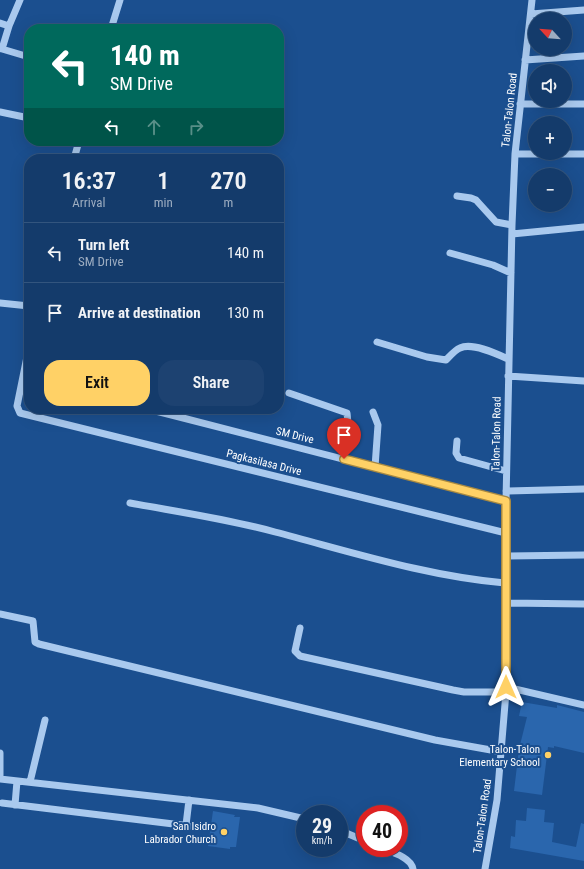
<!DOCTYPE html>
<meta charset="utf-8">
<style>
:root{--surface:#143b6b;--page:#1d4271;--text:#f1f3f6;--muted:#9dadc1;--line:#33557e;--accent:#ffd166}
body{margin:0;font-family:"Roboto Condensed",sans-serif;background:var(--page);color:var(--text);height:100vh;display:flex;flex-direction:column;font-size:15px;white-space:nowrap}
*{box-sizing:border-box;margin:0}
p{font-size:13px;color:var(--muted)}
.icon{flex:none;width:22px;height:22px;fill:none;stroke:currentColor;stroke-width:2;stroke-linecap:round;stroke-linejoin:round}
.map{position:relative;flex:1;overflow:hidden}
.side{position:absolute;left:24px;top:154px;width:260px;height:260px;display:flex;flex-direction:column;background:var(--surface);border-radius:16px;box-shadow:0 4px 16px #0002,0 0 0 1px var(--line)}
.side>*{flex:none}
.hud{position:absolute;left:24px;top:24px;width:260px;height:122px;border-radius:16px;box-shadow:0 4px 16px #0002,0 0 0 1px var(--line);background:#00695c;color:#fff;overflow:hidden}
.needle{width:26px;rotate:296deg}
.controls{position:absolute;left:528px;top:12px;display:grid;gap:8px}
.controls a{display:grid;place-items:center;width:44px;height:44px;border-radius:50%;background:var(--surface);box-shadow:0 4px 16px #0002,0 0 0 1px var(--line);font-size:20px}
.speed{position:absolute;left:296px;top:805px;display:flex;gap:8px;font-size:20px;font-weight:700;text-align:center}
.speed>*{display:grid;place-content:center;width:52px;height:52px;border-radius:50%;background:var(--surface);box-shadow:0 4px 16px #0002,0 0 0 1px var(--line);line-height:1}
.speed small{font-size:10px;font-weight:400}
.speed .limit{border:6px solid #d22;background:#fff;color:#111}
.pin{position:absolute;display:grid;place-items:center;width:34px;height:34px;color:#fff;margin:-41px -17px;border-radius:50% 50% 50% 0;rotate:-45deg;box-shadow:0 0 4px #0007}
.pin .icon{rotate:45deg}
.me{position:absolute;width:44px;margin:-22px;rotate:0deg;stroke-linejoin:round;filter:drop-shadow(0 0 3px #0008)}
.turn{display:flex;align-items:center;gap:14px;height:84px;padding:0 20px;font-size:18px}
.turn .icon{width:52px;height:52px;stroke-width:2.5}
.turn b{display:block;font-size:28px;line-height:34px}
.lanes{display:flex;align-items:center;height:38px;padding:0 20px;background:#0003;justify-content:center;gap:20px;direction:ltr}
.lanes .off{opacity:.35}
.eta{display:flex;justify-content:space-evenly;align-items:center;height:68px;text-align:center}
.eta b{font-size:24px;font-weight:600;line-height:28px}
.button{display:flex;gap:8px;margin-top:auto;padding:8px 20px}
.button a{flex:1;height:46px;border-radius:16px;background:var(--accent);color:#111;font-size:16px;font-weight:600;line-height:46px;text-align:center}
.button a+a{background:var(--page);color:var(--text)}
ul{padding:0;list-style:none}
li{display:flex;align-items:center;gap:12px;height:60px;padding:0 20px;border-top:1px solid var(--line)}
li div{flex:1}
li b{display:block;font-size:15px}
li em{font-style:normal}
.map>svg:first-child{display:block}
.building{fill:#2a66ad}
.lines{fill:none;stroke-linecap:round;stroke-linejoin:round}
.minor{stroke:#a9c9ee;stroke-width:7}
.route-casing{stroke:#a68842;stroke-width:10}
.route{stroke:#ffd166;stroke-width:7}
.poi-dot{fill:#ffd166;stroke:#1b4f8f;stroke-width:1.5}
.labels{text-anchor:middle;stroke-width:4;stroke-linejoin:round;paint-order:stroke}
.street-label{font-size:11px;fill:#fff;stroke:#1b4f8f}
.poi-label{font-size:11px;fill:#fff;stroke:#1b4f8f;text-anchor:end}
</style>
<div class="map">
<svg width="584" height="869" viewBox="0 0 584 869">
<rect width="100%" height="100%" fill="#1b4f8f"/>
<!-- building -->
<path class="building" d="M 522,702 L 557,708 L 557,705 L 584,712 L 584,753 L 554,746 L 554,748 L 548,747 L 542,795 L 514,791 L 519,749 L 527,717 L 519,716 Z
M 527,808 L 545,810 L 544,822 L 554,823 L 552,842 L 576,847 L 581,823 L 584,824 L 584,861 L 510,848 L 511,836 L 515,837 L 516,820 L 526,821 Z
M 213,811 L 235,815 L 234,817 L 240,817 L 236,847 L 230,847 L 230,849 L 208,846 Z"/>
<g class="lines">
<!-- minor -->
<path class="minor" d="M 20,0 L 9,26 L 2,49 L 29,57
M 531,14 L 584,10
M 0,23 L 9,26
M 111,29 L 120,0
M 525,60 L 584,56
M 520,104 L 584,104
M 0,112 L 29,118
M 515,154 L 584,154
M 74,159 L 79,141
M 457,196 L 471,198 L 476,200 L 496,222 L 512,225
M 512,234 L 584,227
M 450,253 L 493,265 L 511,273
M 0,303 L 29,306
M 377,342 L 427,357 L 446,360 C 450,356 455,350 460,348 C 472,342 497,354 508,359
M 29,347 L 17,406 L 20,413 L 506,533
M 508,376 L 584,381
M 289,393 L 347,413 L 348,423 L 343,459
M 148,409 L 506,501
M 373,412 L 378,425 L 375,467
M 457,441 L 456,453 L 459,458 L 506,471
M 506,491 L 584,489
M 130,503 C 179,512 228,519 275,532 C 352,552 426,576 505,583
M 505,556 L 584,555
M 505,603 L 584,604
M 0,614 L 33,621 L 35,642 L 39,644 L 435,740 L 502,752
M 300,628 L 295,651 L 300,656 L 453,690 L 464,692 L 506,692
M 506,687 L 584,705
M 0,753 L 0,779 L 258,808 L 305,819
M 30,782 L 45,720
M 2,803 L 198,827
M 15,805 L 17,781
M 186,825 L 189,800
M 339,830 L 365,841
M 381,848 C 391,852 411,857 413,869
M 485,869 L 497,800 L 506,692 L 506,501 L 512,225 L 515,154 L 532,0"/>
</g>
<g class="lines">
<defs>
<path id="route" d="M 344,459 L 506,501 L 506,687"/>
</defs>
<!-- route casing -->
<use href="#route" class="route-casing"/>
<!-- route -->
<use href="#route" class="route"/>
</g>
<!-- markers -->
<g class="poi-dot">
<circle cx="548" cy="755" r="4"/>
<circle cx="224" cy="832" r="4"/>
</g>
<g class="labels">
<!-- street labels -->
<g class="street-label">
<text transform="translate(509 110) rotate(-84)" y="4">Talon-Talon Road</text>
<text transform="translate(496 434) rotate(-89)" y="4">Talon-Talon Road</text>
<text transform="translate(295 435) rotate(14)" y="4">SM Drive</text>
<text transform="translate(264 462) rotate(14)" y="4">Pagkasilasa Drive</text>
<text transform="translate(482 816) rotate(-82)" y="4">Talon-Talon Road</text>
</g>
<!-- poi labels -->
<g class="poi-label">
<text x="540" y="753">Talon-Talon<tspan x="540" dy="13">Elementary School</tspan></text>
<text x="216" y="830">San Isidro<tspan x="216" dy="13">Labrador Church</tspan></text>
</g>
</g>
</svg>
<div class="controls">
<a><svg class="needle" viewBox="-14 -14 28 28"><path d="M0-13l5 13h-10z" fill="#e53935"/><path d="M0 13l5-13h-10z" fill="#9dadc1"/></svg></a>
<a><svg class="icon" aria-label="sound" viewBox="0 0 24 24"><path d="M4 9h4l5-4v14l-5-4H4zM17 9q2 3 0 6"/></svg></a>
<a>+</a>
<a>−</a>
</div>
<div class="speed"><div>29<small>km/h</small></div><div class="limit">40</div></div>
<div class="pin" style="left:344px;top:459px;background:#d93025"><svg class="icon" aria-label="arrive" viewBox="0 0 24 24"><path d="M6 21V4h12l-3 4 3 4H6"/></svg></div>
<svg class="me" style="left:506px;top:687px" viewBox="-20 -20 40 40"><path d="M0-17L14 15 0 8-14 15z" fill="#ffd166" stroke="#fff" stroke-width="4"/></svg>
<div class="hud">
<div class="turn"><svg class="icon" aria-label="left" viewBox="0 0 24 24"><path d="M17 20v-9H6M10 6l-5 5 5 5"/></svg><div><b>140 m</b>SM Drive</div></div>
<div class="lanes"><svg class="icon" aria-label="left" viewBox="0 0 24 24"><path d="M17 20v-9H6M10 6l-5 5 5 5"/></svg><svg class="icon off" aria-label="ahead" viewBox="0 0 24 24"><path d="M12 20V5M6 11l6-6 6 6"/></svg><svg class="icon off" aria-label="right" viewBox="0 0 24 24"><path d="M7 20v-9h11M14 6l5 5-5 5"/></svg></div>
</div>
<section class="side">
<div class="eta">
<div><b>16:37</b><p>Arrival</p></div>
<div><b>1</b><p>min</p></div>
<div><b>270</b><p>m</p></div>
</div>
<ul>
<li><svg class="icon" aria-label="left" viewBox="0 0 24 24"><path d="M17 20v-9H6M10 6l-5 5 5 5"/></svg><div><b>Turn left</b><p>SM Drive</p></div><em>140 m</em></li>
<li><svg class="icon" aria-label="arrive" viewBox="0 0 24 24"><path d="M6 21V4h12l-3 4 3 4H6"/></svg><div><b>Arrive at destination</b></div><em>130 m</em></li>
</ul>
<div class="button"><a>Exit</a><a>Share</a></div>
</section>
</div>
